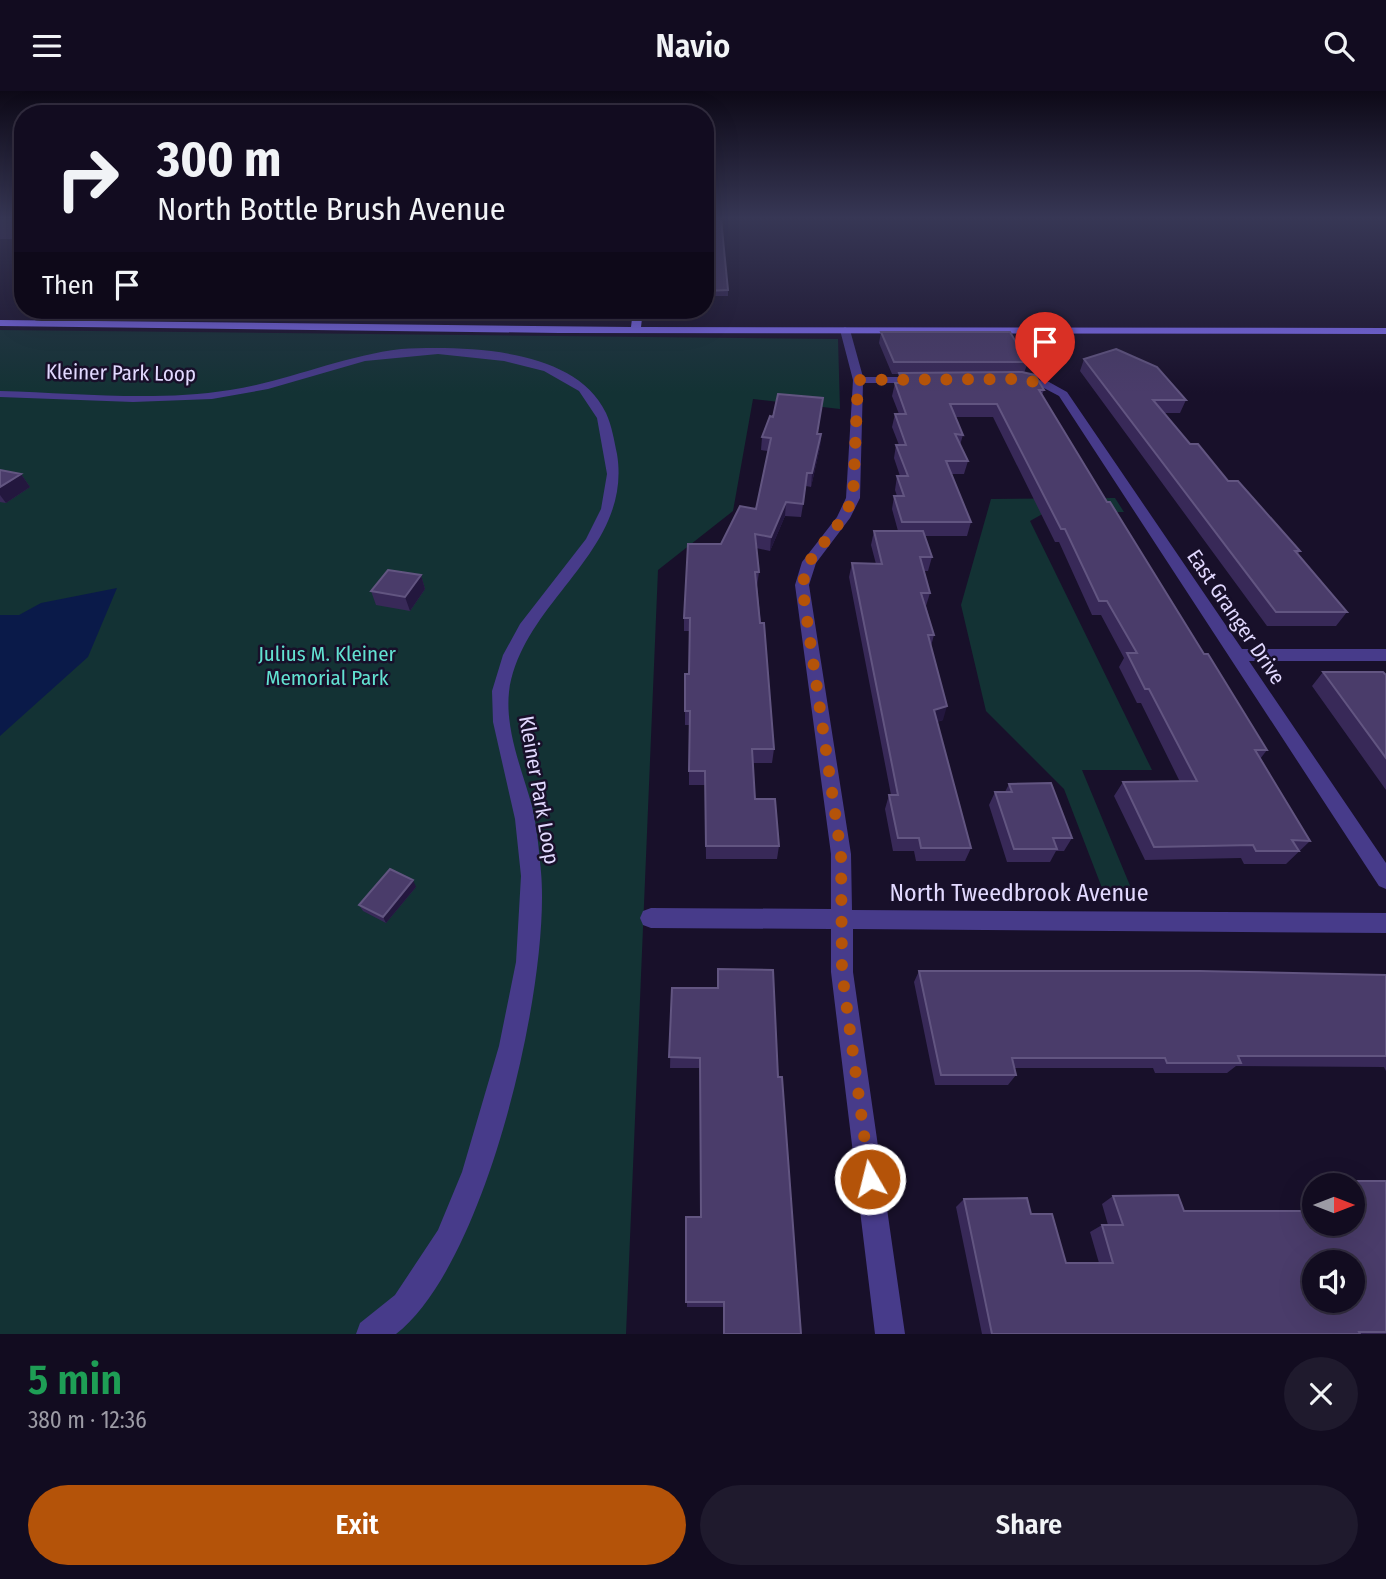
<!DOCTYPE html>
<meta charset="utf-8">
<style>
:root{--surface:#120c20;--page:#1f1a2d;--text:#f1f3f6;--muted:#9c9ba5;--line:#312c3e;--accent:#b45309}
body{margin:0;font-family:"Fira Sans Condensed",sans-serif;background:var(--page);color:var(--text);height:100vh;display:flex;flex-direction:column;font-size:26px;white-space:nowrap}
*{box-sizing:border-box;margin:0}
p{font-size:23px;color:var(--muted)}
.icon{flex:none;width:38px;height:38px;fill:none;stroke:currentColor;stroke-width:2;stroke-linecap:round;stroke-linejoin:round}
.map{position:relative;height:1243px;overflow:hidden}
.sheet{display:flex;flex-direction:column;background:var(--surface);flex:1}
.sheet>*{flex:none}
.top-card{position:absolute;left:14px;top:14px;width:700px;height:214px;border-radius:28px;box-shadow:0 7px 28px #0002,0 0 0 2px var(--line);background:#120c20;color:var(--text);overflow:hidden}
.needle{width:46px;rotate:90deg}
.buttons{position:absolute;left:1302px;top:1082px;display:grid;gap:14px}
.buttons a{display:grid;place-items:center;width:63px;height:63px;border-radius:50%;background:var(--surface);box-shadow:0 7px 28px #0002,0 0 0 2px var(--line);font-size:35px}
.pin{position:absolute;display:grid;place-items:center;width:60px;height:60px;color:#fff;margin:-72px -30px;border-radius:50% 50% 50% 0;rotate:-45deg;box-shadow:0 0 7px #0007}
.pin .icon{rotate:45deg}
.me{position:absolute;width:77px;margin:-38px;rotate:352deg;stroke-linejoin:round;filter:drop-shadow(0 0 5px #0008)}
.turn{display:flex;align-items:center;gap:24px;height:147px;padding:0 28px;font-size:32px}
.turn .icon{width:91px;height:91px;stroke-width:2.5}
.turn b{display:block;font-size:49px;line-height:60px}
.then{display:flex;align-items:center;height:66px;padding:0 28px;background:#0003;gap:14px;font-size:26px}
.round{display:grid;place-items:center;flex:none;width:74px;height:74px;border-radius:37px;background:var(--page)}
.overview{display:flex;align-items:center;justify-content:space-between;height:119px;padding:0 28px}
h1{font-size:42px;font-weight:600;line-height:52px;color:#1e9e55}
.button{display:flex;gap:14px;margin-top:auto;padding:14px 28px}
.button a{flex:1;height:80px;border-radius:42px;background:var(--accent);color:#fff;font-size:28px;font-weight:600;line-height:80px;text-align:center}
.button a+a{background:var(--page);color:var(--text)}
header{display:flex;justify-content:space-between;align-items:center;height:91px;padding:0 28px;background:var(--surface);font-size:32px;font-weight:600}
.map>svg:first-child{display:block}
.green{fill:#133234}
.water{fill:#0a1a49}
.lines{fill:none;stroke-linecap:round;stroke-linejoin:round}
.street{fill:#473b8a;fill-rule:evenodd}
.secondary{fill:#8470ff;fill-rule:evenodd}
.wall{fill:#382958}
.shaded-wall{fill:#23173e}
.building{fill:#4a3c6a;stroke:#625581;stroke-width:2;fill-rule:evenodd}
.route{stroke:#b45309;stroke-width:12;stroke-dasharray:0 21.6}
.labels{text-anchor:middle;stroke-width:5;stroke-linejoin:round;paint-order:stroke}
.street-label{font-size:21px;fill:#e2d9ff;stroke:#18102a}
.park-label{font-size:21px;fill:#62e2d1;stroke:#18102a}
.near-street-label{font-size:24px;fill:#e2d9ff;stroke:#18102a}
</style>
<header><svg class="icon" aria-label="menu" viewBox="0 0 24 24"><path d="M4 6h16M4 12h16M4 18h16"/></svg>Navio<svg class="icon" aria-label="search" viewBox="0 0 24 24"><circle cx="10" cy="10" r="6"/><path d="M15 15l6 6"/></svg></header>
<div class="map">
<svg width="1386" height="1243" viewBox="0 0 1386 1243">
<rect width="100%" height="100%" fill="#18102a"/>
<!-- green -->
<path class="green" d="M 0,239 L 838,248 L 840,318 L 753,308 L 733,420 L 658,479 L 626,1243 L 0,1243 Z
M 1115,407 L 1124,421 L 1046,421 L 1030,430 L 1152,679 L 1082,679 L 1131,797 L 1102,797 L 1064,698 L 986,620 L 961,514 L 991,408 Z"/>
<!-- water -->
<path class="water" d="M 117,497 L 88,566 L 0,645 L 0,524 L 19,524 L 41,512 Z"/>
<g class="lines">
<!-- street -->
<path class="street" d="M 845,236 L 850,239 L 863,286 L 922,286 L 927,289 L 922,292 L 863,292 L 860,407 L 850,427 L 816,472 L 809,494 L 851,763 L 852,819 L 1386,822 L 1386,842 L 853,838 L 853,881 L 905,1243 L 875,1243 L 831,881 L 831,838 L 651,837 L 643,834 L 640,827 L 643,820 L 651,817 L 831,818 L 831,763 L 795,494 L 802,471 L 837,426 L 846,407 L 853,289 L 840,239 Z
M 401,258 C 464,255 575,256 606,322 C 612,335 614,349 617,363 C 633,461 521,510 509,601 C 505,639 522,679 532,715 C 537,737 539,759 541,781 C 551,892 486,1174 396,1243 L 356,1243 L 360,1232 L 395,1204 L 438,1139 L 462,1081 L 499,955 L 516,871 L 521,785 L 515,728 L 493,631 L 492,600 L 503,564 L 520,533 L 586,448 L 601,418 L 607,383 L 597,327 L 579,300 L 544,280 L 504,270 L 438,263 L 365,270 L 268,298 L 212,308 L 133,311 L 0,306 L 0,300 C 76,302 154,311 230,299 C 288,290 342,265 401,258 Z
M 1016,285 L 1049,291 L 1067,301 L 1242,558 L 1386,558 L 1386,570 L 1249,570 L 1386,772 L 1386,798 L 1379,795 L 1059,305 L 1042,296 L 1012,290 L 1012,286 Z"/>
<!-- secondary -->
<path class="secondary" d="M 633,219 L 643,219 L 641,236 L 1386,237 L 1386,243 L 559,242 L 0,235 L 0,229 L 631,236 Z"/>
</g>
<!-- wall -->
<path class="wall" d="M 0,128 L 23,128 L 23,148 L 0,148 Z
M 705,128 L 728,199 L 728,205 L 705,205 Z
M 347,219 L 590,219 L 589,221 L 582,221 L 581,224 L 348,221 Z
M 881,241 L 1028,271 L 1024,282 L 1044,299 L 1042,304 L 1107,411 L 1204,563 L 1267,659 L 1260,668 L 1310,750 L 1286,773 L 1244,773 L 1241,767 L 1145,769 L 1114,705 L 1123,691 L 1180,691 L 1141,612 L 1137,612 L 1119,576 L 1124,567 L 1101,524 L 1092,524 L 1059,451 L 1055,451 L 993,326 L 955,326 L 963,344 L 960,354 L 968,370 L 964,383 L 951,383 L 971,431 L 967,445 L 925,445 L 932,466 L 928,480 L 923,480 L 930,502 L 926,515 L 934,544 L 931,555 L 943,629 L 937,631 L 971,757 L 965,770 L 916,770 L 914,760 L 893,760 L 885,718 L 889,704 L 891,704 L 849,486 L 852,472 L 876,473 L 871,454 L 874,440 L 898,440 L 892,418 L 894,405 L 897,405 L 895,399 L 897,385 L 900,385 L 894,367 L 896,354 L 899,354 L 892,336 L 895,323 L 899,323 L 892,305 L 895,292 L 897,292 L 899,283 L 892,283 L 879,252 Z
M 1084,268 L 1186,309 L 1180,322 L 1164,322 L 1190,353 L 1300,460 L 1298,463 L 1347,521 L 1336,535 L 1267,535 L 1080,280 Z
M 823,307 L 817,343 L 821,343 L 820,356 L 811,396 L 806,395 L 801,426 L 785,425 L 770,460 L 756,457 L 759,481 L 757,495 L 774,658 L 772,672 L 753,672 L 755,708 L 779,755 L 777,768 L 706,768 L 705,694 L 689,694 L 689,634 L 685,634 L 685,620 L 689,583 L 690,540 L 684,540 L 684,527 L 721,453 L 756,418 L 768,360 L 761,359 L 762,346 L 773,326 Z
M 0,379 L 21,383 L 30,396 L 6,412 L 0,411 Z
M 421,484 L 425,498 L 410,520 L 376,514 L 371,500 Z
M 1323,581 L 1386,584 L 1386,699 L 1312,595 Z
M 1009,693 L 1072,747 L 1064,760 L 1056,760 L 1050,771 L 1007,771 L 989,714 L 995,701 L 1005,701 Z
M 416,796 L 386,832 L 363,820 L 359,814 Z
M 919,880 L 1386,884 L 1386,980 L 1384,976 L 1236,975 L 1227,982 L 1155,982 L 1153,977 L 1015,977 L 1016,984 L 1008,994 L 935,994 L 914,891 Z
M 672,897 L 778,986 L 801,1243 L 723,1243 L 723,1216 L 687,1216 L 686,1126 L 701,1126 L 700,977 L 670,977 Z
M 1322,1090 L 1386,1090 L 1386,1243 L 982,1243 L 956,1116 L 964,1108 L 1031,1123 L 1066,1172 L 1099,1172 L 1090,1141 L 1102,1134 L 1108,1134 L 1102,1113 L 1113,1105 L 1184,1120 L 1353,1132 L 1353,1094 L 1315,1094 Z
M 1314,1094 L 1314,1120 L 1304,1099 Z"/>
<!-- shaded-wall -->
<path class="shaded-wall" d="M 821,343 L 820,356 L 811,396 L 812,382 Z
M 21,383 L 30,396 L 6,412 L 0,404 L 0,396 Z
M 786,411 L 785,425 L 770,460 L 771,446 Z
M 421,484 L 425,498 L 410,520 L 405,506 Z
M 947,615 L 943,629 L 929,633 L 934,619 Z
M 413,789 L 416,796 L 386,832 L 383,826 Z"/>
<!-- building -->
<path class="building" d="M 705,128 L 721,128 L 728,199 L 705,200 Z
M 881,241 L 1010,241 L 1028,271 L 894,271 Z
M 1116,258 L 1157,276 L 1186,309 L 1153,309 L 1190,353 L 1198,353 L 1228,390 L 1238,390 L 1300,460 L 1295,460 L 1347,521 L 1276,521 L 1084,268 Z
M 1022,281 L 1035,284 L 1044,299 L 1039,299 L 1107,411 L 1110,411 L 1204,563 L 1208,563 L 1267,659 L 1255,659 L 1310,750 L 1292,749 L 1299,760 L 1256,760 L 1253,754 L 1154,756 L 1123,691 L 1197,690 L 1149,598 L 1145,598 L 1127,562 L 1137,562 L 1107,510 L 1099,510 L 1065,438 L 1061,438 L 997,313 L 950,313 L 963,344 L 955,343 L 968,370 L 946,370 L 971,431 L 902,431 L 894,405 L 904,405 L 897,385 L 908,385 L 896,354 L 906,354 L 895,323 L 906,323 L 895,292 L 903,292 L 899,282 Z
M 778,303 L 823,307 L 817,343 L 821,343 L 812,382 L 807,382 L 803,413 L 786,411 L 771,446 L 755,443 L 759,481 L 755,481 L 760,532 L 764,532 L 774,658 L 752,658 L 755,708 L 775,708 L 779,755 L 706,755 L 705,680 L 689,680 L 690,620 L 685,620 L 685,583 L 689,583 L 690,527 L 684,527 L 688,453 L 721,453 L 740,415 L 756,418 L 771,347 L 762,346 L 770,325 L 773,326 Z
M 0,379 L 21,383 L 0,396 Z
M 874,440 L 923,440 L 932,466 L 920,466 L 930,502 L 921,502 L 934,544 L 928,544 L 947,615 L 934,619 L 971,757 L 921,757 L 919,747 L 898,747 L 889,704 L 898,704 L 852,472 L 882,473 Z
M 388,479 L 421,484 L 405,506 L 371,500 Z
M 1323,581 L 1383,581 L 1386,584 L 1386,667 Z
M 1051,692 L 1072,747 L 1053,747 L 1057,758 L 1014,758 L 995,701 L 1012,701 L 1009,693 Z
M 390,778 L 413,789 L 383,826 L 359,814 Z
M 718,878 L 773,879 L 778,986 L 782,986 L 801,1243 L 724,1243 L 724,1211 L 686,1211 L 686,1126 L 701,1126 L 700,967 L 669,966 L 672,897 L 718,897 Z
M 919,880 L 1200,880 L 1386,884 L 1386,965 L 1238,965 L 1241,972 L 1167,972 L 1165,967 L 1012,967 L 1016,984 L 941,984 Z
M 1322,1090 L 1386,1090 L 1386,1241 L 1359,1241 L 1360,1243 L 992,1243 L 964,1108 L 1027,1107 L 1031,1123 L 1052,1123 L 1066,1172 L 1113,1172 L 1102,1134 L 1123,1134 L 1113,1105 L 1178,1104 L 1184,1120 L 1314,1120 L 1314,1132 L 1353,1132 L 1353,1094 L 1323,1094 ZM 1314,1171 L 1353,1171 L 1353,1209 L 1314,1209 Z"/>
<!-- sky -->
<linearGradient id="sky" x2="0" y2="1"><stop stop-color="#0d0917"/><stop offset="0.42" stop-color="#373755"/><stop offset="1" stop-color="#373755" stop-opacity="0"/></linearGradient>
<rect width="1386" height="302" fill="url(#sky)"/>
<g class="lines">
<!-- route -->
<path class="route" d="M 870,1088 L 842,881 L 841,763 L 802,494 L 809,471 L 843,427 L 853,407 L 858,289 L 1019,288 L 1045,293"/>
</g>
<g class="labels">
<!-- street labels -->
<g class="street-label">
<text transform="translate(121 282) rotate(1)" y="7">Kleiner Park Loop</text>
<text transform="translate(1236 526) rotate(56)" y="7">East Granger Drive</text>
<text transform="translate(539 699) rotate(80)" y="7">Kleiner Park Loop</text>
</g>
<!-- park labels -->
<g class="park-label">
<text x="327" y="570">Julius M. Kleiner<tspan x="327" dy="24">Memorial Park</tspan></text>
</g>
<!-- near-street labels -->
<g class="near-street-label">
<text x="1019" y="810">North Tweedbrook Avenue</text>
</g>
</g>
</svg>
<div class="buttons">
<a><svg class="needle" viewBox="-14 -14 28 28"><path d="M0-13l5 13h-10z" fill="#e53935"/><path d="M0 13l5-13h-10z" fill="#9c9ba5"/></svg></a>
<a><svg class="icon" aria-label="sound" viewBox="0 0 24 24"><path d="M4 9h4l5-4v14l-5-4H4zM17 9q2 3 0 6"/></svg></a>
</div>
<div class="pin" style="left:1045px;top:293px;background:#d93025"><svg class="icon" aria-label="arrive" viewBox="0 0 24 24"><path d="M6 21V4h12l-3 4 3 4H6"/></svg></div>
<svg class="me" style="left:870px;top:1088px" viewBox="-20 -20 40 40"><circle r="17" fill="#b45309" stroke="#fff" stroke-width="3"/><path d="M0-11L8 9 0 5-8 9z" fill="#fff"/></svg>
<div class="top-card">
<div class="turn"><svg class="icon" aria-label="right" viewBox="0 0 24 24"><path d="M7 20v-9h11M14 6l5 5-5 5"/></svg><div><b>300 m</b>North Bottle Brush Avenue</div></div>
<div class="then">Then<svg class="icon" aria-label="arrive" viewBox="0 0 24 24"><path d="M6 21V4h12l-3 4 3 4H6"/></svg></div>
</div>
</div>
<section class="sheet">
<div class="overview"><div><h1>5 min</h1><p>380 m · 12:36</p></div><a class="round"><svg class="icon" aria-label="close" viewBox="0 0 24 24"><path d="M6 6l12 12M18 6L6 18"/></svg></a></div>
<div class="button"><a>Exit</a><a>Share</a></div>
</section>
